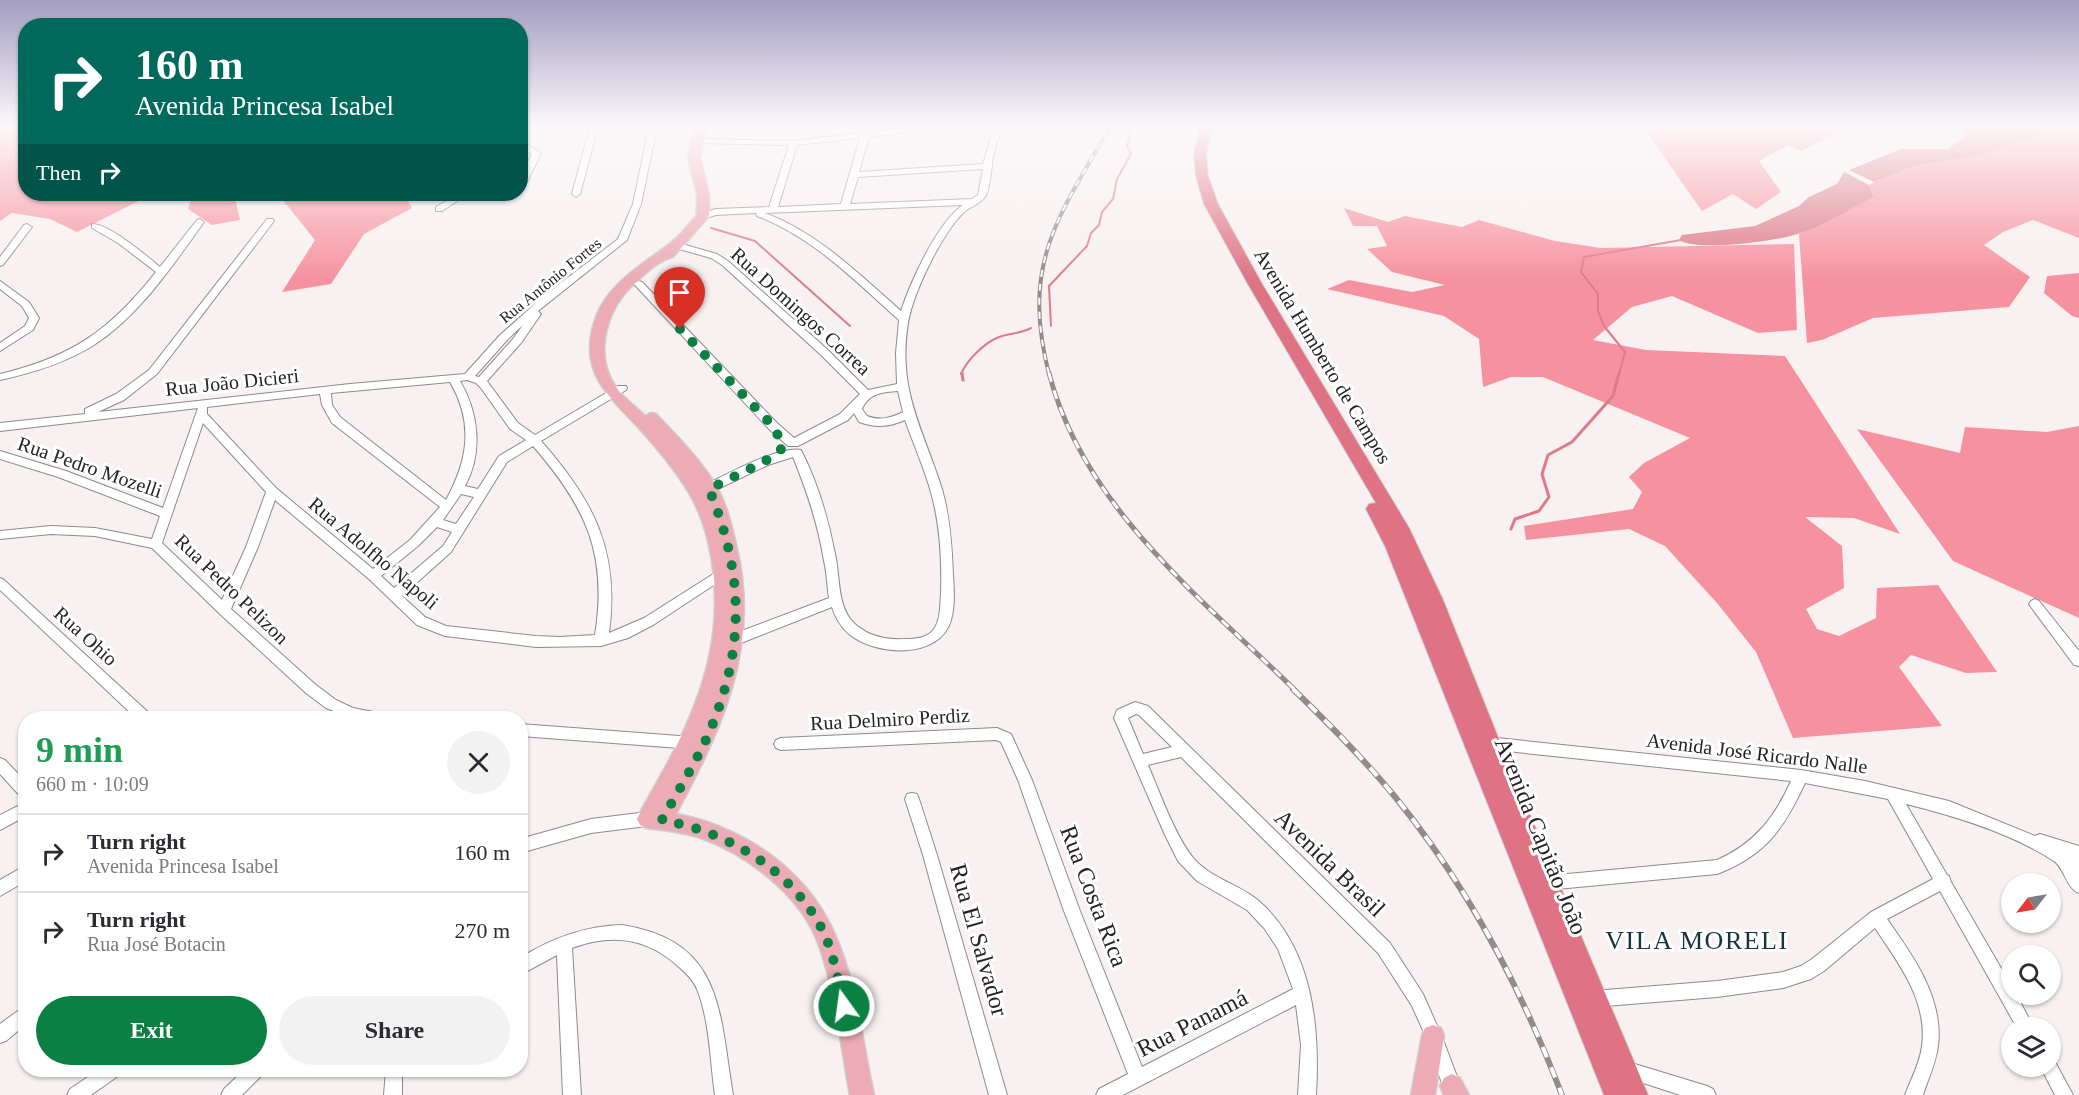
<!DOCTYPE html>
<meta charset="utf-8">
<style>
:root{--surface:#fff;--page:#f2f2f3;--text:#2b2b33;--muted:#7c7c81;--line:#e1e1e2;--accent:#0b8043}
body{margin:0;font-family:"Times New Roman",serif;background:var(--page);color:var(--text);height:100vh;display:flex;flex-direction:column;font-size:22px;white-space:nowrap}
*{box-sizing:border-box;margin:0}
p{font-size:20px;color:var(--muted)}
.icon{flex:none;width:33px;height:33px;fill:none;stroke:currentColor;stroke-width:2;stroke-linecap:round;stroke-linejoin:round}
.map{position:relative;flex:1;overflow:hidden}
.side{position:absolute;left:18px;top:711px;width:510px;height:366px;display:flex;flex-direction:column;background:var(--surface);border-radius:24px;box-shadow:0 2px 4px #0004}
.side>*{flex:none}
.guide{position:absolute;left:18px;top:18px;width:510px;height:183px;border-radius:24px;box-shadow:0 2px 4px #0004;background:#00695c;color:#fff;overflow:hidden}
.needle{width:39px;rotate:239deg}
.tools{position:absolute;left:2001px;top:873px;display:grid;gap:12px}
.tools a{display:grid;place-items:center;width:60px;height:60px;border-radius:50%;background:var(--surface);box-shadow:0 2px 4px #0004;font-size:30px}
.pin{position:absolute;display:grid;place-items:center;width:51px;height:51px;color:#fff;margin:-62px -26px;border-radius:50% 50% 50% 0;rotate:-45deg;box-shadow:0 0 6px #0007}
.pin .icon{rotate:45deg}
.me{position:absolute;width:66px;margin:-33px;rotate:346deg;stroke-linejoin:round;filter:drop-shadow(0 0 4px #0008)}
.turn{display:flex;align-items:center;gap:21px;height:126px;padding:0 18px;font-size:27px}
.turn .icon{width:78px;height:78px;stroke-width:2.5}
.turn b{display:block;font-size:42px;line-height:51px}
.then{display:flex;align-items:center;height:57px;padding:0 18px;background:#0003;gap:12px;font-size:22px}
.round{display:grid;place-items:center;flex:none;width:63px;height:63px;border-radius:32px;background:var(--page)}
.headline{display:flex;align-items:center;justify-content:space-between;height:102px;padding:0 18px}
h1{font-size:36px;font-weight:800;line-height:45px;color:#1e9e55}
.button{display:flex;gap:12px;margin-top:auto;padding:12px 18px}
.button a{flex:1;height:69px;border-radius:36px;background:var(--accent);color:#fff;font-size:24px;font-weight:800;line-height:69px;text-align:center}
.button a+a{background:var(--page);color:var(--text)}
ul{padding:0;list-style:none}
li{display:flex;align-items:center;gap:18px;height:78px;padding:0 18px;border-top:2px solid var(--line)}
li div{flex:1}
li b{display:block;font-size:22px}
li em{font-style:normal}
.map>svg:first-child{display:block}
.forest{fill:#f6929f}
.water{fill:#dd7b89}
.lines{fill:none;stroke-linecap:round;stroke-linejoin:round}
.stream-far1{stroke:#dd7b89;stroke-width:2}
.stream{stroke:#dd7b89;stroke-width:3}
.minor-casing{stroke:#90898a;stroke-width:2}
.major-casing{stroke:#cfcfcf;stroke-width:3}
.highway-casing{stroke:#cfcfcf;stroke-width:2}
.minor{fill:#fff;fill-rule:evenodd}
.major{fill:#ecabb5;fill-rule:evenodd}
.highway{fill:#df7383;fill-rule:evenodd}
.rail-far2-casing{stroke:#918c8c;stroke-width:4}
.rail-far1-casing{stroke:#918c8c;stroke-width:5}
.rail-casing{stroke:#918c8c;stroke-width:6}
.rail-far2{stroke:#fff;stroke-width:2;stroke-dasharray:7;stroke-linecap:butt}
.rail-far1{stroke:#fff;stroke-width:3;stroke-dasharray:9;stroke-linecap:butt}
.rail{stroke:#fff;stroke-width:4;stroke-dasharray:11;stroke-linecap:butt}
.route{stroke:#0b8043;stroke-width:10;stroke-dasharray:0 18}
.labels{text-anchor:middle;stroke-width:6;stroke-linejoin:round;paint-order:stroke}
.far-street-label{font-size:16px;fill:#262323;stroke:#fff}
.street-label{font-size:20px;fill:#262323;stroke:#fff}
.near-street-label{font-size:24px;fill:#262323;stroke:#fff}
.near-neighbourhood-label{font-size:26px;letter-spacing:1.5px;fill:#16353f;stroke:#fff}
</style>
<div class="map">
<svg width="2079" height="1095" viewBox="0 0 2079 1095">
<rect width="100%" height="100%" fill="#f8f0f1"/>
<!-- forest -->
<path class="forest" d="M 0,127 L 25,127 L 26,194 L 153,194 L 77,232 L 50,219 L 12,213 L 0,221 Z
M 1643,127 L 1848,127 L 1801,151 L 1788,145 L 1759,161 L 1781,192 L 1756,209 L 1733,194 L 1702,211 Z
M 2079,128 L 2079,238 L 2033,220 L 2003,232 L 1984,245 L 2030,277 L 2009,307 L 1873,318 L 1822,340 L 1807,343 L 1799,234 L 1874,197 L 1869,185 L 1874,182 L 1914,166 L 1978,156 L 2047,132 Z
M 193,194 L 234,194 L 240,220 L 212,225 L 188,209 Z
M 278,194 L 404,194 L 412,208 L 364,234 L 331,284 L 282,292 L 315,240 Z
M 1344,208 L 1388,222 L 1405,216 L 1462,227 L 1479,220 L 1555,241 L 1601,248 L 1794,244 L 1797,330 L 1758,333 L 1672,296 L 1632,307 L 1593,340 L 1646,350 L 1785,356 L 1900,534 L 1854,518 L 1805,517 L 1842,546 L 1844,588 L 1806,609 L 1817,629 L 1839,636 L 1876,618 L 1877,588 L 1938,585 L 1997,672 L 1966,673 L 1911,655 L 1899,667 L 1942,726 L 1793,738 L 1756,652 L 1717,603 L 1665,546 L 1629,529 L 1526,540 L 1524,526 L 1633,509 L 1642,492 L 1629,477 L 1644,463 L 1690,438 L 1543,377 L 1511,377 L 1483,387 L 1479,339 L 1444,316 L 1327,289 L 1349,280 L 1412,292 L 1445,285 L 1392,272 L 1367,249 L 1387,246 L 1377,226 L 1353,226 Z
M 2079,273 L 2079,318 L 2072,316 L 2044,293 L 2047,276 Z
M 2079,426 L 2079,618 L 1953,561 L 1857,429 L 1960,453 L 1965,427 L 2047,432 Z"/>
<!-- water -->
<path class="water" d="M 1965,127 L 2079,128 L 2047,132 L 1978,156 L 1914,166 L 1874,182 L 1849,170 L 1901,149 L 1948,149 L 1965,136 Z
M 1844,172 L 1869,185 L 1874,197 C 1851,208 1823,226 1798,234 C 1776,241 1698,252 1679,240 L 1682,235 L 1755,226 L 1799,206 L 1809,197 L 1837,184 Z"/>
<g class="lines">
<!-- stream-far1 -->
<path class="stream-far1" d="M 711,228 L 755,241 L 850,326
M 1051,326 L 1049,286 L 1087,246 L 1091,233 L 1099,225 L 1102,212 L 1113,199 L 1117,179 L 1131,154 L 1127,146 L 1132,127
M 961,374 C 967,360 984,343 999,337 C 1010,333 1020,334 1031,328
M 1619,374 L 1625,352 L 1604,326 L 1598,311 L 1598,294 L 1581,272 L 1584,257 L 1681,240"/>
<!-- stream -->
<path class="stream" d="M 962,373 L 963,380
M 1511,529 L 1515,519 L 1539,511 L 1549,497 L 1542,474 L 1548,455 L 1572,442 L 1613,396 L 1619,373"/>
<defs>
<path id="minor" d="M 590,127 L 598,127 L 580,194 L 576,197 L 572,194 Z
M 649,127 L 657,127 L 641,204 L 627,240 L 538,311 L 541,314 L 521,343 L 487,381 L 518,423 L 535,435 L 618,386 L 626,386 L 627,388 L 626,390 L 541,441 C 594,501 620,551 609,633 L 644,618 L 718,571 L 726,571 L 728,574 L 726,577 L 653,625 L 628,638 L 601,646 L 536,647 L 445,636 L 417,625 L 369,579 L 275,500 L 258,547 L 231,609 L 316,685 L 336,700 L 353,708 L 383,714 L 385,718 L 351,718 L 326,708 L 306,693 L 220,614 L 152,548 L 95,536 L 51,534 L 0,539 L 0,531 L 51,526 L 95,528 L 152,539 L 160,516 L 58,477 L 0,459 L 0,451 L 66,471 L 163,508 L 198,408 L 0,431 L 0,423 L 85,414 L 85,409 L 116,394 L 149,370 L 267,219 L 273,219 L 274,221 L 157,374 L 124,400 L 98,412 L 350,384 L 465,374 L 500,335 L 544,296 L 618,239 L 633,204 ZM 523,325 L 513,339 L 479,377 L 475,376 L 508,339 ZM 467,380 L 476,383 L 481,388 L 510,429 L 526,440 L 499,456 L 478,489 L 465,486 C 483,453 479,413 460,381 ZM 450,382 C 474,423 468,460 446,500 L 340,417 L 332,405 L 331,393 ZM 320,394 L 322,405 L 332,423 L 440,507 L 410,540 L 373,569 L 276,488 L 207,414 L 207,407 ZM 203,423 L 266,492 L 246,547 L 222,600 L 162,543 ZM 533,446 C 586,507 608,554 595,635 L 560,637 L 536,636 L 446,626 L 425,617 L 402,596 L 451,552 L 507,462 ZM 461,494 L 474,497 L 456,524 L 443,520 ZM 437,527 L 452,532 L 443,546 L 394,588 L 381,576 L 418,546 Z
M 912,127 L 938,127 L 934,129 L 869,137 L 859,172 L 983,164 L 994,127 L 1002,127 C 999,136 996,144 994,153 C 991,164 991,189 985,197 C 979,205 969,207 963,213 C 941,235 913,293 908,323 C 897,390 923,429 942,489 C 950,517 952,546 953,575 C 954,590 955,606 951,620 C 940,660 875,656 849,634 C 841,627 835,617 832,607 L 741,643 L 736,644 L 731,643 L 730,639 L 731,635 L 829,598 C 827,586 827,573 824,561 C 818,524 807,491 793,457 L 768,465 L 705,495 L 697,495 L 695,492 L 697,489 C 720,478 778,445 801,450 C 818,483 828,518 835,554 C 840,575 837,602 851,620 C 865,636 885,640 905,639 C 915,639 928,638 934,629 C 941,619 940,604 941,593 C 942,559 940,522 930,489 C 923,465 913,443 905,420 C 889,427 876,428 859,422 L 854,413 L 848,420 L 798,446 L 788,446 L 769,429 L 634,284 L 639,281 L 642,282 L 777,423 L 794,438 L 840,414 L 860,394 L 820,354 L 722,265 L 711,258 L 672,247 L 672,243 L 675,242 L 717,254 L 728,261 L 828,350 L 868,390 L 897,384 L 896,353 L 899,320 C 855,281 813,237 757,216 L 756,213 L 716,215 L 703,219 L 699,216 L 715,209 L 769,207 L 789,145 L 698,143 L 694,141 L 698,139 L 794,141 ZM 860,138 L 841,204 L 778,207 L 797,145 ZM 983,169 L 978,195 L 972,199 L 850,204 L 858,177 ZM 963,205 C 938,221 910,283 901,311 C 859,274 818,233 765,213 ZM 898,391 L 903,412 C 891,418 880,421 867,416 L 862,409 C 869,393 883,392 898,391 Z
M 520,140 L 541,153 L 524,188 L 520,190 L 520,178 L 532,154 L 520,146 Z
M 459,194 L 468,194 L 442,211 L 436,211 L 436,207 Z
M 200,219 L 204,222 C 173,265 140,315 94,345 C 65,363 33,373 0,380 L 0,374 C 72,357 110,330 156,272 L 118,243 L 92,228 L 92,224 C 108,223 147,256 160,267 L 197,220 Z
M 27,224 L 32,227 L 3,265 L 0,266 L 0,257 L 24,225 Z
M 0,281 L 29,302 L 39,318 L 33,330 L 0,351 L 0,343 L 25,326 L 29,318 L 22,306 L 0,289 Z
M 0,578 L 4,580 L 150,714 L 152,718 L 136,718 L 0,590 Z
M 2035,599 L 2039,601 L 2079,651 L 2079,666 L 2074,665 L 2031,607 L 2029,604 L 2031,601 Z
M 1135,702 L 1148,706 L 1390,943 L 1423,994 L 1442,1037 L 1464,1095 L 1446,1095 L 1426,1037 L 1412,1006 L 1378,953 L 1181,757 L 1148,765 C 1160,793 1175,836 1194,859 C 1212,879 1239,884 1259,901 C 1313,949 1320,1027 1316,1095 L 1298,1095 L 1301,1045 L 1296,1005 L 1123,1095 L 1096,1095 L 1099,1089 L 1128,1074 L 1064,911 L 1018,780 L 1001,742 L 996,740 L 781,750 L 776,748 L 774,744 L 776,740 L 781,738 L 997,728 L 1011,734 L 1032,780 L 1080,911 L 1142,1067 L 1293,989 L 1278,949 L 1264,928 L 1247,910 L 1197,881 L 1178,861 L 1165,835 L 1114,718 L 1117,710 ZM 1136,714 L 1139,715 L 1172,747 L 1143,754 L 1128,718 Z
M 520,724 L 693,737 L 698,739 L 700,743 L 698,747 L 693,749 L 520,736 Z
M 1487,737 L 1801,770 L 1865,781 L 1949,801 L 2035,836 L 2040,834 L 2079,846 L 2079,893 C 2066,888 2065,869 2054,861 C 2011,833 1955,816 1906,804 L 1947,875 L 1949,876 L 1951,882 L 2012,987 L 2012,994 L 2016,994 L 2034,1028 L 2017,1028 L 1940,891 L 1887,919 C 1913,956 1944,998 1938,1046 C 1936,1063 1928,1079 1923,1095 L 1905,1095 C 1911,1079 1920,1063 1922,1046 C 1928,1001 1899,964 1875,928 L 1824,971 L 1811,979 L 1783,988 L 1717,997 L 1593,1007 L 1587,1005 L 1585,999 L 1587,993 L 1593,991 L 1717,981 L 1783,972 L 1801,966 L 1812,959 L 1871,912 L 1933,879 L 1888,799 L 1805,783 C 1785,826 1768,853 1722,872 L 1717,874 L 1546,890 L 1541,888 L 1538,883 L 1541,878 L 1546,876 L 1717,860 C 1754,844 1775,817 1791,781 L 1487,749 L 1482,747 L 1480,743 L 1482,739 Z
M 0,758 L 5,760 L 26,782 L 26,798 L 21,797 L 0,774 Z
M 912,793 L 917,794 L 919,799 L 937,855 L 1007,1095 L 989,1095 L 923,855 L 905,799 L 907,794 Z
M 26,802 L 26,816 L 0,830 L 0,815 Z
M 647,812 L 652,814 L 654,819 L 652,824 L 647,826 L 591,833 L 520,853 L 520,839 L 591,819 Z
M 26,865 L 26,881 L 0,896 L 0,880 Z
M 622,925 C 724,941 719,1012 733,1095 L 715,1095 C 710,1061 710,1022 697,989 C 693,980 687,974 680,968 C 648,938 613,933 572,948 L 581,1095 L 563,1095 L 557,955 L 520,975 L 520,958 C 552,938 585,926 622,925 Z
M 26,1005 L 26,1024 L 6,1041 L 0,1043 L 0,1024 Z
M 2050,1059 L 2054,1060 L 2073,1095 L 2055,1095 L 2040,1066 L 2050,1066 Z
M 1625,1061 L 1707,1086 L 1713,1089 L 1716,1095 L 1680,1095 L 1625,1077 L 1619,1075 L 1617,1069 L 1619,1063 Z
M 98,1070 L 120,1070 L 118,1076 L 91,1095 L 67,1095 L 70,1089 Z
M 244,1070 L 263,1070 L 261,1076 L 242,1095 L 221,1095 L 224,1089 Z
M 386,1070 L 402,1070 L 402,1095 L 384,1095 Z"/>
<path id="major" d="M 695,127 L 707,127 L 700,158 L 709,194 L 709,216 L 673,257 C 659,260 646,273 635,283 C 608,307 592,353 616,387 C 623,398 635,406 645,416 L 651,413 L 656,414 C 677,436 699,458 715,484 C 727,504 732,527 737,549 C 760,648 722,728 676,814 C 705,819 731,830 756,845 C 853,906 852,994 874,1095 L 850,1095 C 840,1043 836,988 816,938 C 797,893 746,854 701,838 C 684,832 665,830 647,828 L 640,825 L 637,819 C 644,804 653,790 661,775 C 691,722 716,663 715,600 C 715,564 707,522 688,491 C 674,468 656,447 638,427 C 606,393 577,370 596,317 C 609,282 645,263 672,242 C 681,235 689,224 697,215 L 697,194 L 688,158 Z
M 1433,1025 L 1441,1028 L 1444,1036 L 1435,1095 L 1411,1095 L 1422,1036 L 1425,1028 Z
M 1452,1074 L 1460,1078 L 1469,1095 L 1444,1095 L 1440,1086 L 1444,1078 Z"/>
<path id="highway" d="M 1200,127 L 1212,127 L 1206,155 L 1208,176 L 1218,204 L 1262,284 L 1409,528 L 1443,600 L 1512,772 L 1648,1095 L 1604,1095 L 1385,546 L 1366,509 L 1369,504 L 1376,503 L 1248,284 L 1204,204 L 1196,176 L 1194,155 Z"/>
</defs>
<!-- minor casing -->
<use href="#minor" class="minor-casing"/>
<!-- major casing -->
<use href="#major" class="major-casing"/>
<!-- highway casing -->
<use href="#highway" class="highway-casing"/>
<!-- minor -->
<use href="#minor" class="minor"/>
<!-- major -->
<use href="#major" class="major"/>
<!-- highway -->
<use href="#highway" class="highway"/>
<defs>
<path id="rail-far2" d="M 1049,374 C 1021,264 1057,219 1110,127"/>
<path id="rail-far1" d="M 1049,373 C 1083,506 1201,598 1295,690"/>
<path id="rail" d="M 1293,689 C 1329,724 1365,760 1396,798 C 1469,888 1521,988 1562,1095"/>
</defs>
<!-- rail-far2 casing -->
<use href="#rail-far2" class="rail-far2-casing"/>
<!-- rail-far1 casing -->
<use href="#rail-far1" class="rail-far1-casing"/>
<!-- rail casing -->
<use href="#rail" class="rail-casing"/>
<!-- rail-far2 -->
<use href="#rail-far2" class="rail-far2"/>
<!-- rail-far1 -->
<use href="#rail-far1" class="rail-far1"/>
<!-- rail -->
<use href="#rail" class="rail"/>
</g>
<!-- sky -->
<linearGradient id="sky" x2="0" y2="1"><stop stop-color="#a39dc2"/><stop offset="0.45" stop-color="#fcf8f9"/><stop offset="1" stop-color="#fcf8f9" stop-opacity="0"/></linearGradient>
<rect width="2079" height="280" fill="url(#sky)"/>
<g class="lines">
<!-- route -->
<path class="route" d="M 680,329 L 773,426 L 784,447 L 764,462 L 709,489 C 746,578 745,656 704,744 C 691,770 676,795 662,820 C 728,832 792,870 823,931 C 834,954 838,981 844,1006"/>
</g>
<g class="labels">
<!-- far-street labels -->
<g class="far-street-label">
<text transform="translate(550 280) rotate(-39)" y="6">Rua Antônio Fortes</text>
</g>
<!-- street labels -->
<g class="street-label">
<text transform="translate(801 311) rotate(42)" y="7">Rua Domingos Correa</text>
<text transform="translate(1323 356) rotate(59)" y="7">Avenida Humberto de Campos</text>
<text transform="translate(232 382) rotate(-6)" y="7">Rua João Dicieri</text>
<text transform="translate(90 467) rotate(19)" y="7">Rua Pedro Mozelli</text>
<text transform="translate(374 553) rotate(40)" y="7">Rua Adolfho Napoli</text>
<text transform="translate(232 589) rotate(44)" y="7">Rua Pedro Pelizon</text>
<text transform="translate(86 636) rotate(42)" y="7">Rua Ohio</text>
<text transform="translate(890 719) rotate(-3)" y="7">Rua Delmiro Perdiz</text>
<text transform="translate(1757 753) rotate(7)" y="7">Avenida José Ricardo Nalle</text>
</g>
<!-- near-street labels -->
<g class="near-street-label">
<text transform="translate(1541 836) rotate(68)" y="8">Avenida Capitão João</text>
<text transform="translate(1330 863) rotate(44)" y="8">Avenida Brasil</text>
<text transform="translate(1094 896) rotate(69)" y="8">Rua Costa Rica</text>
<text transform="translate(979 940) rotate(74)" y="8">Rua El Salvador</text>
<text transform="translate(1192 1023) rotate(-27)" y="8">Rua Panamá</text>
</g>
<!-- near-neighbourhood labels -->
<g class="near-neighbourhood-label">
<text x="1697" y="949">VILA MORELI</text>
</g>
</g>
</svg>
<div class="tools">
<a><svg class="needle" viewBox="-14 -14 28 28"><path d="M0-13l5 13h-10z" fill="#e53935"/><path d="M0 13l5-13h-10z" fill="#7c7c81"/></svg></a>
<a><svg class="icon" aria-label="search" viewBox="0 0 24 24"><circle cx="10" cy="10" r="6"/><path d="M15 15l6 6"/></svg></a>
<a><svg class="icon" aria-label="layers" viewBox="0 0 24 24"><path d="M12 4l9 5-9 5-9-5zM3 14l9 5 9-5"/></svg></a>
</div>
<div class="pin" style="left:680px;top:329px;background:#d93025"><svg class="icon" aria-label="arrive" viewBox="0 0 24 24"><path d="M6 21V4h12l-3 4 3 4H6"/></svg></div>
<svg class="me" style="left:844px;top:1006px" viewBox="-20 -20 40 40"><circle r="17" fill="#0b8043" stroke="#fff" stroke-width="3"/><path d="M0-11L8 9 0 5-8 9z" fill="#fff"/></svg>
<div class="guide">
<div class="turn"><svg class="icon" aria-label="right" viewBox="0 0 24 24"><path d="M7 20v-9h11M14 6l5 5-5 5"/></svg><div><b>160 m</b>Avenida Princesa Isabel</div></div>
<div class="then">Then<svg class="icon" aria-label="right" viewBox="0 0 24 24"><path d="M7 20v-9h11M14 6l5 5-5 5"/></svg></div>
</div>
<section class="side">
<div class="headline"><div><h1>9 min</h1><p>660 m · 10:09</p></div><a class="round"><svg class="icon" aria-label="close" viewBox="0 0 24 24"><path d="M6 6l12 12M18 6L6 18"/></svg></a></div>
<ul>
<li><svg class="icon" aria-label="right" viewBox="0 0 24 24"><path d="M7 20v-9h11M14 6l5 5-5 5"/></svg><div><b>Turn right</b><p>Avenida Princesa Isabel</p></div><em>160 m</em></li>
<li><svg class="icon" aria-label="right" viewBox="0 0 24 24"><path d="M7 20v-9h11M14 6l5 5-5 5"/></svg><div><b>Turn right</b><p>Rua José Botacin</p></div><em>270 m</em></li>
</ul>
<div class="button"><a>Exit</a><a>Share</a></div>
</section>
</div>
